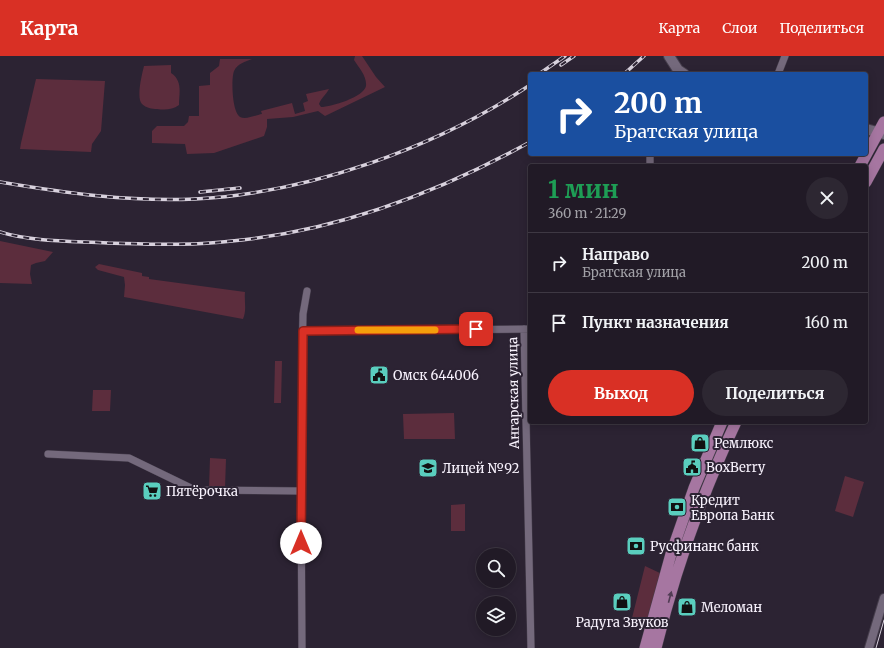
<!DOCTYPE html>
<html lang="ru">
<meta charset="utf-8">
<style>
:root{--surface:#211a26;--page:#2d2732;--text:#f1f3f6;--muted:#a2a1a7;--line:#3e3843;--accent:#d93025}
body{margin:0;font-family:Merriweather,serif;background:var(--page);color:var(--text);height:100vh;display:flex;flex-direction:column;font-size:15px;white-space:nowrap}
*{box-sizing:border-box;margin:0}
p{font-size:13px;color:var(--muted)}
.icon{flex:none;width:22px;height:22px;fill:none;stroke:currentColor;stroke-width:2;stroke-linecap:round;stroke-linejoin:round}
.map{position:relative;flex:1;overflow:hidden}
.side{position:absolute;left:528px;top:108px;width:340px;height:260px;display:flex;flex-direction:column;background:var(--surface);border-radius:4px;box-shadow:0 2px 10px #0003,0 0 0 1px var(--line)}
.side>*{flex:none}
.banner{position:absolute;left:528px;top:16px;width:340px;height:84px;border-radius:4px;box-shadow:0 2px 10px #0003,0 0 0 1px var(--line);background:#1a4fa0;color:#fff;overflow:hidden}
.tools{position:absolute;left:476px;top:492px;display:grid;gap:8px}
.tools a{display:grid;place-items:center;width:40px;height:40px;border-radius:50%;background:var(--surface);box-shadow:0 2px 10px #0003,0 0 0 1px var(--line);font-size:20px}
.pin{position:absolute;display:grid;place-items:center;width:34px;height:34px;color:#fff;margin:-17px;border-radius:8px;box-shadow:0 2px 6px #0006}
.me{position:absolute;width:44px;margin:-22px;rotate:0deg;stroke-linejoin:round;filter:drop-shadow(0 0 3px #0008)}
.turn{display:flex;align-items:center;gap:14px;height:84px;padding:0 20px;font-size:18px}
.turn .icon{width:52px;height:52px;stroke-width:2.5}
.turn b{display:block;font-size:28px;line-height:34px}
.round{display:grid;place-items:center;flex:none;width:42px;height:42px;border-radius:21px;background:var(--page)}
.head{display:flex;align-items:center;justify-content:space-between;height:68px;padding:0 20px}
h1{font-size:24px;font-weight:700;line-height:30px;color:#1e9e55}
.button{display:flex;gap:8px;margin-top:auto;padding:8px 20px}
.button a{flex:1;height:46px;border-radius:24px;background:var(--accent);color:#fff;font-size:16px;font-weight:700;line-height:46px;text-align:center}
.button a+a{background:var(--page);color:var(--text)}
ul{padding:0;list-style:none}
li{display:flex;align-items:center;gap:12px;height:60px;padding:0 20px;border-top:1px solid var(--line)}
li div{flex:1}
li b{display:block;font-size:15px}
li em{font-style:normal}
header{display:flex;align-items:center;gap:24px;box-sizing:border-box;height:56px;padding:0 20px;background:var(--accent);color:#fff}
header strong{font-size:19px}
nav{display:flex;gap:22px;margin-inline-start:auto;font-size:14px}
.map>svg:first-child{display:block}
.green{fill:#5c2d3d}
.lines{fill:none;stroke-linecap:round;stroke-linejoin:round}
.minor-casing{stroke:#463e4c;stroke-width:8}
.tertiary-casing{stroke:#463e4c;stroke-width:10}
.secondary-casing{stroke:#463e4c;stroke-width:12}
.primary-casing{stroke:#463e4c;stroke-width:12}
.minor{stroke:#74697c;stroke-width:7}
.tertiary{stroke:#74697c;stroke-width:8}
.secondary{stroke:#74697c;stroke-width:10}
.primary{stroke:#a676a1;stroke-width:11}
.tram{stroke:#d8d1dd;stroke-width:1}
.rail-casing{stroke:#d8d1dd;stroke-width:3.5}
.rail{stroke:#2c2333;stroke-width:2;stroke-dasharray:6;stroke-linecap:butt}
.oneway{fill:#513c54}
.route-casing{stroke:#8d1f18;stroke-width:10}
.route{stroke:#d93025;stroke-width:7}
.slow{stroke:#f59e0b;stroke-width:7}
.labels{text-anchor:middle;stroke-width:4;stroke-linejoin:round;paint-order:stroke}
.poi-label{font-size:13px;fill:#f7f1fc;stroke:#2c2333;text-anchor:start}
.street-label{font-size:13px;fill:#f7f1fc;stroke:#2c2333}
</style>
<header>
<strong>Карта</strong>
<nav><a>Карта</a><a>Слои</a><a>Поделиться</a></nav>
</header>
<div class="map">
<svg width="884" height="592" viewBox="0 0 884 592">
<rect width="100%" height="100%" fill="#2c2333"/>
<!-- green -->
<path class="green" d="M 355,0 L 362,0 L 376,21 L 385,31 L 325,60 L 318,55 L 293,61 L 267,63 L 267,71 L 264,80 L 214,97 L 187,98 L 185,88 L 152,87 L 152,75 L 157,70 L 184,70 L 188,66 L 189,60 L 199,60 L 199,30 L 210,29 L 210,17 L 219,10 L 220,3 L 252,3 C 245,6 238,7 234,15 C 231,23 232,56 240,61 C 246,64 256,59 262,58 L 261,55 L 292,47 L 295,58 L 305,55 L 303,47 L 308,45 L 306,38 L 329,33 C 326,39 321,42 319,48 L 321,51 C 331,51 364,41 366,30 C 367,20 359,12 354,4 Z
M 171,9 L 171,17 C 183,25 179,37 179,49 C 172,54 165,54 157,53 C 152,53 146,52 142,48 C 136,42 142,18 144,10 Z
M 36,23 L 105,25 L 101,75 L 92,88 L 91,96 L 20,93 L 21,87 Z
M 0,185 L 53,196 L 45,205 L 36,207 L 31,209 L 30,218 L 32,228 L 0,227 Z
M 99,208 L 142,217 L 142,220 L 149,221 L 149,223 L 245,236 C 244,245 247,254 243,263 L 124,241 L 125,229 L 124,221 L 98,214 L 95,211 Z
M 275,305 L 282,305 L 281,347 L 274,347 Z
M 93,334 L 111,334 L 110,355 L 92,355 Z
M 454,357 L 455,383 L 404,383 L 403,358 Z
M 210,402 L 226,403 L 225,432 L 209,432 Z
M 845,420 L 864,426 L 853,461 L 835,455 Z
M 465,448 L 465,475 L 451,475 L 451,449 Z
M 645,510 L 662,518 L 648,568 L 632,562 Z"/>
<g class="lines">
<defs>
<path id="minor" d="M 778,18 L 785,0
M 650,110 L 650,98
M 524,273 L 531,592
M 303,275 L 530,273
M 48,398 L 129,402 L 195,434 L 301,435
M 302,592 L 301,435 L 303,356 L 302,306 L 303,258 L 307,235"/>
<path id="tertiary" d="M 869,592 L 884,542"/>
<path id="secondary" d="M 669,0 L 678,14 L 684,18
M 866,73 L 884,78"/>
<path id="primary" d="M 860,110 L 884,66
M 866,126 L 884,93
M 645,592 L 671,498 L 694,432 L 722,366
M 656,592 C 675,514 702,438 736,366"/>
</defs>
<!-- minor casing -->
<use href="#minor" class="minor-casing"/>
<!-- tertiary casing -->
<use href="#tertiary" class="tertiary-casing"/>
<!-- secondary casing -->
<use href="#secondary" class="secondary-casing"/>
<!-- primary casing -->
<use href="#primary" class="primary-casing"/>
<!-- minor -->
<use href="#minor" class="minor"/>
<!-- tertiary -->
<use href="#tertiary" class="tertiary"/>
<!-- secondary -->
<use href="#secondary" class="secondary"/>
<!-- primary -->
<use href="#primary" class="primary"/>
<!-- tram -->
<path class="tram" d="M 876,592 L 884,564"/>
<defs>
<path id="rail" d="M 561,9 L 574,0
M 539,18 L 565,0
M 624,18 L 644,0
M 0,126 C 65,137 130,146 195,143 C 309,137 435,92 530,29
M 200,136 L 240,132
M 0,176 C 31,186 75,185 108,187 C 149,188 191,190 232,185 C 338,175 437,137 530,86"/>
</defs>
<!-- rail casing -->
<use href="#rail" class="rail-casing"/>
<!-- rail -->
<use href="#rail" class="rail"/>
</g>
<!-- one-way arrows -->
<defs><path id="oneway-solid" d="M-6-.8H1V-3.2L6.5 0L1 3.2V.8H-6Z"/></defs>
<use class="oneway" href="#oneway-solid" transform="translate(670 541) rotate(-75)"/>
<g class="lines">
<defs>
<path id="route" d="M 301,487 L 303,275 L 476,273"/>
</defs>
<!-- route casing -->
<use href="#route" class="route-casing"/>
<!-- route -->
<use href="#route" class="route"/>
<!-- slow -->
<path class="slow" d="M 358,274 L 435,274"/>
</g>
<!-- icons -->
<defs>
<symbol id="civic-square" viewBox="-11 -11 22 22"><rect x="-9" y="-9" width="18" height="18" rx="4" fill="#5acebe" stroke="#2c2333"/><path d="M-.6-6.5H3V-4.5H.6V-3L4-1V1h2V6H-6V1h2V-1L-.6-3ZM-1.2 2.5V6h2.4V2.5Z" fill="#111"/></symbol>
<symbol id="shop-square" viewBox="-11 -11 22 22"><rect x="-9" y="-9" width="18" height="18" rx="4" fill="#5acebe" stroke="#2c2333"/><path d="M-5-2.5h2.3a2.7 3.5 0 0 1 5.4 0H5L5.5 6h-11ZM-1.5-2.5h3a1.5 2.3 0 0 0-3 0Z" fill="#111"/></symbol>
<symbol id="school-square" viewBox="-11 -11 22 22"><rect x="-9" y="-9" width="18" height="18" rx="4" fill="#5acebe" stroke="#2c2333"/><path d="M0-5L7-2L0 1L-7-2ZM-4 1L0 2.5L4 1V4Q0 6-4 4Z" fill="#111"/></symbol>
<symbol id="supermarket-square" viewBox="-11 -11 22 22"><rect x="-9" y="-9" width="18" height="18" rx="4" fill="#5acebe" stroke="#2c2333"/><path d="M-6-5.5h2.5l.6 2H6L4.5 2H-2.5L-4.4-4H-6ZM-1.5 3.2a1.3 1.3 0 1 0 .1 0ZM3 3.2a1.3 1.3 0 1 0 .1 0Z" fill="#111"/></symbol>
<symbol id="bank-square" viewBox="-11 -11 22 22"><rect x="-9" y="-9" width="18" height="18" rx="4" fill="#5acebe" stroke="#2c2333"/><path d="M-6-4H6V4H-6ZM0-2.3a2.3 2.3 0 1 0 0 4.6a2.3 2.3 0 1 0 0-4.6Z" fill="#111"/></symbol>
</defs>
<g fill-rule="evenodd">
<use href="#civic-square" x="368" y="308" width="22" height="22"/>
<use href="#shop-square" x="689" y="376" width="22" height="22"/>
<use href="#civic-square" x="681" y="400" width="22" height="22"/>
<use href="#school-square" x="417" y="401" width="22" height="22"/>
<use href="#supermarket-square" x="141" y="424" width="22" height="22"/>
<use href="#bank-square" x="666" y="440" width="22" height="22"/>
<use href="#bank-square" x="625" y="479" width="22" height="22"/>
<use href="#shop-square" x="611" y="535" width="22" height="22"/>
<use href="#shop-square" x="676" y="540" width="22" height="22"/>
</g>
<g class="labels">
<!-- poi labels -->
<g class="poi-label">
<text x="393" y="324">Омск 644006</text>
<text x="714" y="392">Ремлюкс</text>
<text x="706" y="416">BoxBerry</text>
<text x="442" y="417">Лицей №92</text>
<text x="166" y="440">Пятёрочка</text>
<text x="691" y="449">Кредит<tspan x="691" dy="15">Европа Банк</tspan></text>
<text x="650" y="495">Русфинанс банк</text>
<text x="701" y="556">Меломан</text>
<text x="622" y="571" text-anchor="middle">Радуга Звуков</text>
</g>
<!-- street labels -->
<g class="street-label">
<text transform="translate(513 337) rotate(-91)" y="5">Ангарская улица</text>
</g>
</g>
</svg>
<div class="tools">
<a><svg class="icon" aria-label="search" viewBox="0 0 24 24"><circle cx="10" cy="10" r="6"/><path d="M15 15l6 6"/></svg></a>
<a><svg class="icon" aria-label="layers" viewBox="0 0 24 24"><path d="M12 4l9 5-9 5-9-5zM3 14l9 5 9-5"/></svg></a>
</div>
<div class="pin" style="left:476px;top:273px;background:#d93025"><svg class="icon" aria-label="arrive" viewBox="0 0 24 24"><path d="M6 21V4h12l-3 4 3 4H6"/></svg></div>
<svg class="me" style="left:301px;top:487px" viewBox="-20 -20 40 40"><circle r="19" fill="#fff"/><path d="M0-13L10 11 0 6-10 11z" fill="#d93025"/></svg>
<div class="banner">
<div class="turn"><svg class="icon" aria-label="right" viewBox="0 0 24 24"><path d="M7 20v-9h11M14 6l5 5-5 5"/></svg><div><b>200 m</b>Братская улица</div></div>
</div>
<section class="side">
<div class="head"><div><h1>1 мин</h1><p>360 m · 21:29</p></div><a class="round"><svg class="icon" aria-label="close" viewBox="0 0 24 24"><path d="M6 6l12 12M18 6L6 18"/></svg></a></div>
<ul>
<li><svg class="icon" aria-label="right" viewBox="0 0 24 24"><path d="M7 20v-9h11M14 6l5 5-5 5"/></svg><div><b>Направо</b><p>Братская улица</p></div><em>200 m</em></li>
<li><svg class="icon" aria-label="arrive" viewBox="0 0 24 24"><path d="M6 21V4h12l-3 4 3 4H6"/></svg><div><b>Пункт назначения</b></div><em>160 m</em></li>
</ul>
<div class="button"><a>Выход</a><a>Поделиться</a></div>
</section>
</div>
